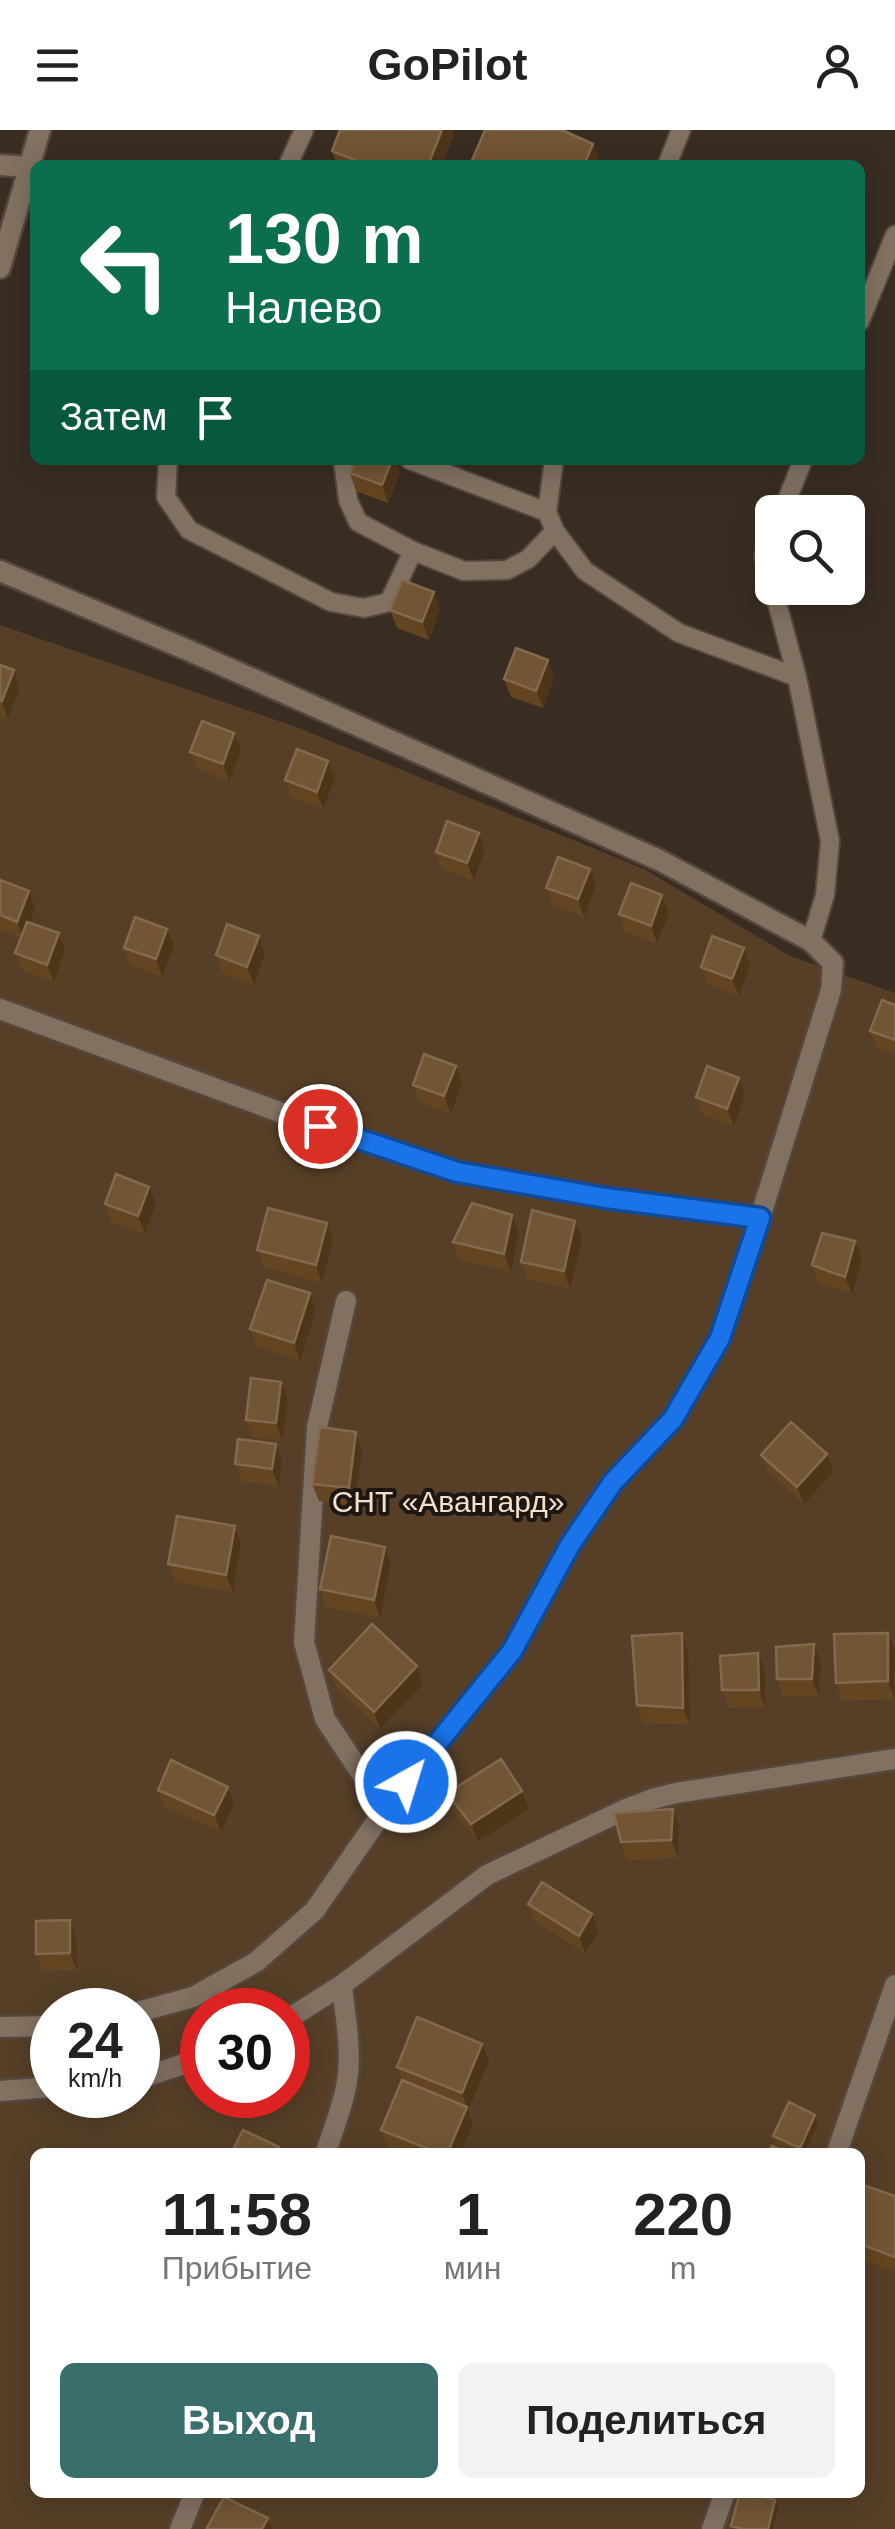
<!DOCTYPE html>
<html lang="ru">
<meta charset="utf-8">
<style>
:root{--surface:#fff;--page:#f2f2f2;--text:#222;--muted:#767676;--accent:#386f6c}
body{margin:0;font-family:Arial,sans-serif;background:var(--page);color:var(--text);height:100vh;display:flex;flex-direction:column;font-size:38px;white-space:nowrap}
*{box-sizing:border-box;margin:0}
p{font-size:32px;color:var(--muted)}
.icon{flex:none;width:55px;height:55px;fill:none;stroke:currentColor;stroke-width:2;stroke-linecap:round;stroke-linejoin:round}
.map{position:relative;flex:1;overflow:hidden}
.sheet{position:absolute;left:30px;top:2018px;width:835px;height:350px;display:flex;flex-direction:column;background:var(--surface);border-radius:15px;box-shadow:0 5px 25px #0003}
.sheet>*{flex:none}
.banner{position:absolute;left:30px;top:30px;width:835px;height:305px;border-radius:15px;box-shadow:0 5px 25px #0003;background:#0b6e4f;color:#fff;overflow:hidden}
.buttons{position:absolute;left:755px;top:365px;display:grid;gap:20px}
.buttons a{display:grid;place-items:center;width:110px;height:110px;border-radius:15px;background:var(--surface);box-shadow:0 5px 25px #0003;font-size:50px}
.speed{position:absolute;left:30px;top:1858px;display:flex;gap:20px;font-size:50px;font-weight:700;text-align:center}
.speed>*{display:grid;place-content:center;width:130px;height:130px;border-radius:50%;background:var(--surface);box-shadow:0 5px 25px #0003;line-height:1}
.speed small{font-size:25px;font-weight:400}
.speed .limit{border:15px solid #d22;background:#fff;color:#111}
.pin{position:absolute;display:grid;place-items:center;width:85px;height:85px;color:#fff;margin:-42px;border:5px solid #fff;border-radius:50%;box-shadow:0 2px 10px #0007}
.me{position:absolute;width:110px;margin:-55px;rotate:39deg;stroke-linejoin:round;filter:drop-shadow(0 0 8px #0008)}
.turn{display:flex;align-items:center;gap:35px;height:210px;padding:0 30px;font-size:45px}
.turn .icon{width:130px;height:130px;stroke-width:2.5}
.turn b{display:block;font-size:70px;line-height:85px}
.then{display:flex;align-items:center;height:95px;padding:0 30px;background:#0003;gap:20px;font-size:38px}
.eta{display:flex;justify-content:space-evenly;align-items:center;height:170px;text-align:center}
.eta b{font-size:60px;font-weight:700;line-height:70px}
.button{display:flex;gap:20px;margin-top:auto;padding:20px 30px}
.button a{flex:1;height:115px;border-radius:15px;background:var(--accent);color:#fff;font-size:40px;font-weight:700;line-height:115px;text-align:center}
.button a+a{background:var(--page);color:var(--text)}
header{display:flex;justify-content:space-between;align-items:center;height:130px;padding:0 30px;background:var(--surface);font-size:45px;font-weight:700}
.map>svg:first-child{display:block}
.green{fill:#573f27;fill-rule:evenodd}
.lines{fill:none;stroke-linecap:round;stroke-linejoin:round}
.lane-casing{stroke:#54483e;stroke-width:22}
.street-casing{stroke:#54483e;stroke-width:25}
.lane{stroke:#827161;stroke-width:18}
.street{stroke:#827161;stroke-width:20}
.wall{fill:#644521}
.shaded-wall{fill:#4d351a}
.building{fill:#725534;stroke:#83694d;stroke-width:2.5}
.route-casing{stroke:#114b97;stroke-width:25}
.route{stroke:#1a73e8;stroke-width:18}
.labels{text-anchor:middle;stroke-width:8;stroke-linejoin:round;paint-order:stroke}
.park-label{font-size:30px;fill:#f6dfc8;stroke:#1c1712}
</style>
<header><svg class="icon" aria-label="menu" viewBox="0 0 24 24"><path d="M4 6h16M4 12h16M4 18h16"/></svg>GoPilot<svg class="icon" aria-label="person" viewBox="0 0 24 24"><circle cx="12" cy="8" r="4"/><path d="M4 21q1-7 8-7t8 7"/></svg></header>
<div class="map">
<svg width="895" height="2399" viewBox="0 0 895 2399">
<rect width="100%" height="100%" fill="#392d22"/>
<!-- green -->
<path class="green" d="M 0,495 L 299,598 L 644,739 L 790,826 L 895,863 L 895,2399 L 0,2399 ZM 52,1880 L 138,1880 L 138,1965 L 52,1965 ZM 202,1880 L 288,1880 L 288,1965 L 202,1965 ZM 35,2022 L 860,2022 L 860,2362 L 35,2362 Z"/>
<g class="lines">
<defs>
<path id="lane" d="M 288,35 L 304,0
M 667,35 L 681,0
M 860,191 L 895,105
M 168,330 L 166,367 L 189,400 L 331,472 L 364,478 L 389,472 L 413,421 L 358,392 L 348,370 L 343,330
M 410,330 L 547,382
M 554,330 L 547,382 L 555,401 L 585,441 L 679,503 L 797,547 L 830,711 L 825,765 L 811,811
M 782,382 L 803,330
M 772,405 L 764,426 L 772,457
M 413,421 L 464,441 L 507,440 L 528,429 L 555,401
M 773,458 L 797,547"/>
<path id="street" d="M 0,35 L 28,37
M 0,138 L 40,0
M 0,441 L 190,521 L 659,730 L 811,811 L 833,833 L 831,860 L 760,1088 L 720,1208 L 673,1289 L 613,1352 L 569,1415 L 512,1521 L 385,1679 L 315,1780 L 256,1832 L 193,1867 L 138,1882
M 0,879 L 285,984 L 457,1042 L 605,1068 L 760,1088
M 346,1171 L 317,1297 L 304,1512 L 325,1589 L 385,1679
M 288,1889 L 342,1855 L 487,1745 L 626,1679 L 652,1669 L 676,1663 L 895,1629
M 0,1897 L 52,1896
M 138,1949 L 202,1928
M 0,1961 L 52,1957
M 326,2022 C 334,1997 345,1971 348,1944 C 351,1915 345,1885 342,1855
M 837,2022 L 895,1855
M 180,2399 L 195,2362
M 712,2399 L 725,2362"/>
</defs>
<!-- lane casing -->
<use href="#lane" class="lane-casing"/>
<!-- street casing -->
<use href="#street" class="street-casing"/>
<!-- lane -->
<use href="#lane" class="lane"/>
<!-- street -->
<use href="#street" class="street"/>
</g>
<!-- wall -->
<path class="wall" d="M 454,5 L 441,35 L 337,35 L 332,21 Z
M 355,330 L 395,330 L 400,342 L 388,373 L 356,361 L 350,343 Z
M 440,479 L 429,510 L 397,498 L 390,480 Z
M 0,535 L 20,558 L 8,589 L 0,586 Z
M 554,548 L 543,578 L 511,567 L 504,549 Z
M 241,620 L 229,651 L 197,639 L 190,622 Z
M 335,648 L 323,679 L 291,667 L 285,650 Z
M 485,720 L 474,751 L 442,739 L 436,722 Z
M 0,750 L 29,761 L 35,778 L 30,793 L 59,803 L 65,821 L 54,852 L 22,840 L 15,823 L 21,808 L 0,800 Z
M 596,756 L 584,787 L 553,776 L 546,758 Z
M 662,765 L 669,783 L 657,813 L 625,802 L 619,784 Z
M 174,816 L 162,847 L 130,835 L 124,818 Z
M 744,818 L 750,836 L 739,866 L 707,854 L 701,837 Z
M 265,824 L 254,855 L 222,843 L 216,825 Z
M 895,875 L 895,925 L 877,918 L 870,901 Z
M 739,948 L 745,966 L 734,996 L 702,984 L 696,967 Z
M 462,953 L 451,984 L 419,972 L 413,955 Z
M 105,1074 L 156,1074 L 145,1104 L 111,1092 Z
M 575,1091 L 582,1109 L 570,1159 L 527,1149 L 521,1132 Z
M 519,1102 L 511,1142 L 459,1130 L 453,1112 Z
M 333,1111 L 322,1153 L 264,1137 L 257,1120 Z
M 862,1129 L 852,1164 L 818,1153 L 812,1135 Z
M 310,1163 L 316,1181 L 300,1231 L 257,1217 L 250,1199 Z
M 281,1252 L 288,1270 L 282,1311 L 252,1307 L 246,1290 Z
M 356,1302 L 362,1320 L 355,1376 L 319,1371 L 312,1354 Z
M 276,1314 L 282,1332 L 279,1357 L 241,1351 L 235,1334 Z
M 761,1325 L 833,1342 L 804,1374 L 768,1342 Z
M 241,1414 L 233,1462 L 175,1452 L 168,1434 Z
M 391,1434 L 380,1488 L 326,1477 L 320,1459 Z
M 888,1503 L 895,1520 L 894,1569 L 842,1571 L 836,1553 Z
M 814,1514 L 821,1532 L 819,1566 L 783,1567 L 777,1549 Z
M 688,1520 L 690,1595 L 643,1593 L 637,1575 Z
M 329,1540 L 423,1554 L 380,1599 L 336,1557 Z
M 765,1541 L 765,1578 L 729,1578 L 722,1560 Z
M 158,1660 L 234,1674 L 221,1702 L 164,1677 Z
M 522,1661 L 529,1679 L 478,1711 L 453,1681 L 447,1663 Z
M 673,1679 L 679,1696 L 678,1728 L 627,1730 L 621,1712 Z
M 528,1774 L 599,1802 L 585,1823 L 534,1791 Z
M 76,1807 L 77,1840 L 43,1841 L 36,1824 Z
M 489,1931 L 468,1981 L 473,1994 L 461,2022 L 399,2022 L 388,2018 L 381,2000 L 402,1951 L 397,1937 Z
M 815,1985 L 818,1994 L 805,2022 L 792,2022 L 776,2015 L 773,2006 Z
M 860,2054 L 895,2066 L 895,2142 L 860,2129 Z"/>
<!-- shaded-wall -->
<path class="shaded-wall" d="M 442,0 L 452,0 L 454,5 L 441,35 L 428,35 Z
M 593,14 L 600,32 L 598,35 L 584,35 Z
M 392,330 L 395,330 L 400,342 L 388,373 L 382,355 Z
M 434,462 L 440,479 L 429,510 L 422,492 Z
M 548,530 L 554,548 L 543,578 L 536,561 Z
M 14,540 L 20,558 L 8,589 L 2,571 Z
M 234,603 L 241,620 L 229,651 L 223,634 Z
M 328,631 L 335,648 L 323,679 L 317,662 Z
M 479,703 L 485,720 L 474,751 L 467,733 Z
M 590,739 L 596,756 L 584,787 L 578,769 Z
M 29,761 L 35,778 L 24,809 L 17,792 Z
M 662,765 L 669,783 L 657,813 L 651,796 Z
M 167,799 L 174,816 L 162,847 L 156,829 Z
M 59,803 L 65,821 L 54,852 L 47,835 Z
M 259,806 L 265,824 L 254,855 L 247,837 Z
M 744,818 L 750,836 L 739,866 L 732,849 Z
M 456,936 L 462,953 L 451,984 L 444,966 Z
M 739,948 L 745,966 L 734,996 L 727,979 Z
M 149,1057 L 156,1074 L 145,1104 L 138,1086 Z
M 512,1085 L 519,1102 L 511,1142 L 504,1124 Z
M 575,1091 L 582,1109 L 570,1159 L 564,1141 Z
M 327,1093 L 333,1111 L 322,1153 L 316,1135 Z
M 855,1111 L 862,1129 L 852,1164 L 845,1147 Z
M 310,1163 L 316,1181 L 300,1231 L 294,1213 Z
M 281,1252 L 288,1270 L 282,1311 L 276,1293 Z
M 356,1302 L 362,1320 L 355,1376 L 349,1358 Z
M 276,1314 L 282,1332 L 279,1357 L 272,1339 Z
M 827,1324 L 833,1342 L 804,1374 L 797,1357 Z
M 235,1396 L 241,1414 L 233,1462 L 226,1445 Z
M 385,1417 L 391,1434 L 380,1488 L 374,1470 Z
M 682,1503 L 688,1520 L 690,1595 L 683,1578 Z
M 888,1503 L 895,1520 L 894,1569 L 888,1551 Z
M 814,1514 L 821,1532 L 819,1566 L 812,1549 Z
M 758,1523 L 765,1541 L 765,1578 L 759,1560 Z
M 417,1536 L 423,1554 L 380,1599 L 374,1582 Z
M 228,1657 L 234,1674 L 221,1702 L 214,1685 Z
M 522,1661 L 529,1679 L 478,1711 L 471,1694 Z
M 673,1679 L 679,1696 L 678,1728 L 671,1710 Z
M 592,1784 L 599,1802 L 585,1823 L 579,1806 Z
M 70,1790 L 76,1807 L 77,1840 L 70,1823 Z
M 482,1914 L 489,1931 L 468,1981 L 462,1963 Z
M 467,1977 L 473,1994 L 461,2022 L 448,2022 Z
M 815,1985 L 818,1994 L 805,2022 L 801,2022 L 800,2018 Z
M 775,2370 L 778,2379 L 773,2399 L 768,2399 Z
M 268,2388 L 272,2399 L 262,2399 Z"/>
<!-- building -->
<path class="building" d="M 340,0 L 442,0 L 428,35 L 367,35 L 332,21 Z
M 485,0 L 562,0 L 593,14 L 584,35 L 470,35 Z
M 355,330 L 392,330 L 382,355 L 350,343 Z
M 402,450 L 434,462 L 422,492 L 390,480 Z
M 516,518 L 548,530 L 536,561 L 504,549 Z
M 0,535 L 14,540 L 2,571 L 0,571 Z
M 202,591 L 234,603 L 223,634 L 190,622 Z
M 297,619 L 328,631 L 317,662 L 285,650 Z
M 447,691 L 479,703 L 467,733 L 436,722 Z
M 558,727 L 590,739 L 578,769 L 546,758 Z
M 0,750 L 29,761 L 17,792 L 0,785 Z
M 631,753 L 662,765 L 651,796 L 619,784 Z
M 135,787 L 167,799 L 156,829 L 124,818 Z
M 27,792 L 59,803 L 47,835 L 15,823 Z
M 227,794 L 259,806 L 247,837 L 216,825 Z
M 712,806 L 744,818 L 732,849 L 701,837 Z
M 882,870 L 895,875 L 895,910 L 870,901 Z
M 424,924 L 456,936 L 444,966 L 413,955 Z
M 707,936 L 739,948 L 727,979 L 696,967 Z
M 116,1044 L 149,1057 L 138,1086 L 105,1074 Z
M 472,1073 L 512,1085 L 504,1124 L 453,1112 Z
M 268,1078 L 327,1093 L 316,1135 L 257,1120 Z
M 532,1080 L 575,1091 L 564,1141 L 521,1132 Z
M 822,1103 L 855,1111 L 845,1147 L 812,1135 Z
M 267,1150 L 310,1163 L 294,1213 L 250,1199 Z
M 251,1248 L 281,1252 L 276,1293 L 246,1290 Z
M 791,1292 L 827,1324 L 797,1357 L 761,1325 Z
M 320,1297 L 356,1302 L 349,1358 L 312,1354 Z
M 238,1309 L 276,1314 L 272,1339 L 235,1334 Z
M 177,1386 L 235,1396 L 226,1445 L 168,1434 Z
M 331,1406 L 385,1417 L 374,1470 L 320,1459 Z
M 372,1494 L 417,1536 L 374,1582 L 329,1540 Z
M 682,1503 L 683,1578 L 637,1575 L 632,1506 Z
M 888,1503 L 888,1551 L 836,1553 L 834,1504 Z
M 814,1514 L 812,1549 L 777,1549 L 776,1517 Z
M 758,1523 L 759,1560 L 722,1560 L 720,1526 Z
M 501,1629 L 522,1661 L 471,1694 L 447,1663 Z
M 171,1630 L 228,1657 L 214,1685 L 158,1660 Z
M 673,1679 L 671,1710 L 621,1712 L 614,1683 Z
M 542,1752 L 592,1784 L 579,1806 L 528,1774 Z
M 70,1790 L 70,1823 L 36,1824 L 36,1791 Z
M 417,1887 L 482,1914 L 462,1963 L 397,1937 Z
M 402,1950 L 467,1977 L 448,2022 L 436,2022 L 381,2000 Z
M 789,1972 L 815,1985 L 800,2018 L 773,2006 Z
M 243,2000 L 279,2017 L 276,2022 L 232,2022 Z
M 772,2016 L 786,2022 L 770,2022 Z
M 860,2054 L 895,2066 L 895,2127 L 860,2114 Z
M 740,2362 L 747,2362 L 775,2370 L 768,2399 L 743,2399 L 731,2396 Z
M 224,2367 L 268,2388 L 262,2399 L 209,2399 L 207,2398 Z"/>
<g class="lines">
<defs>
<path id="route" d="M 320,996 L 457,1042 L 606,1068 L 760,1088 L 720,1208 L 673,1289 L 613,1352 L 570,1415 L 512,1521 L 406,1652"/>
</defs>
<!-- route casing -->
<use href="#route" class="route-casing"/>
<!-- route -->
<use href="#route" class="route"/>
</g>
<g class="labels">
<!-- park labels -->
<g class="park-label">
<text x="448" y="1382">СНТ «Авангард»</text>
</g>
</g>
</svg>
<div class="buttons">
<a><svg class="icon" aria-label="search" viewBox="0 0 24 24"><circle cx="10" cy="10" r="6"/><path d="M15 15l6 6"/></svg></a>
</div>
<div class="speed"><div>24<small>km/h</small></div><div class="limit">30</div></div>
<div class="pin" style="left:320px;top:996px;background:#d93025"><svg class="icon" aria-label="arrive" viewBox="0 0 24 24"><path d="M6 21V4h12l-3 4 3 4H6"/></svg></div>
<svg class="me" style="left:406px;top:1652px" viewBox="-20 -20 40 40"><circle r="17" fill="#1a73e8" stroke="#fff" stroke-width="3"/><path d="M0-11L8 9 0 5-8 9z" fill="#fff"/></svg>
<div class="banner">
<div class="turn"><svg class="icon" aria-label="left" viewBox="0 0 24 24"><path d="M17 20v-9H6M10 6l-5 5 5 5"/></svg><div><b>130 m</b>Налево</div></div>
<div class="then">Затем<svg class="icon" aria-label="arrive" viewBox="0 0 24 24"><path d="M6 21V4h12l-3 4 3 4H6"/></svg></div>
</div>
<section class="sheet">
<div class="eta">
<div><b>11:58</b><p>Прибытие</p></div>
<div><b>1</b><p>мин</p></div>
<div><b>220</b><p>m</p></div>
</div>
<div class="button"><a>Выход</a><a>Поделиться</a></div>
</section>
</div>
